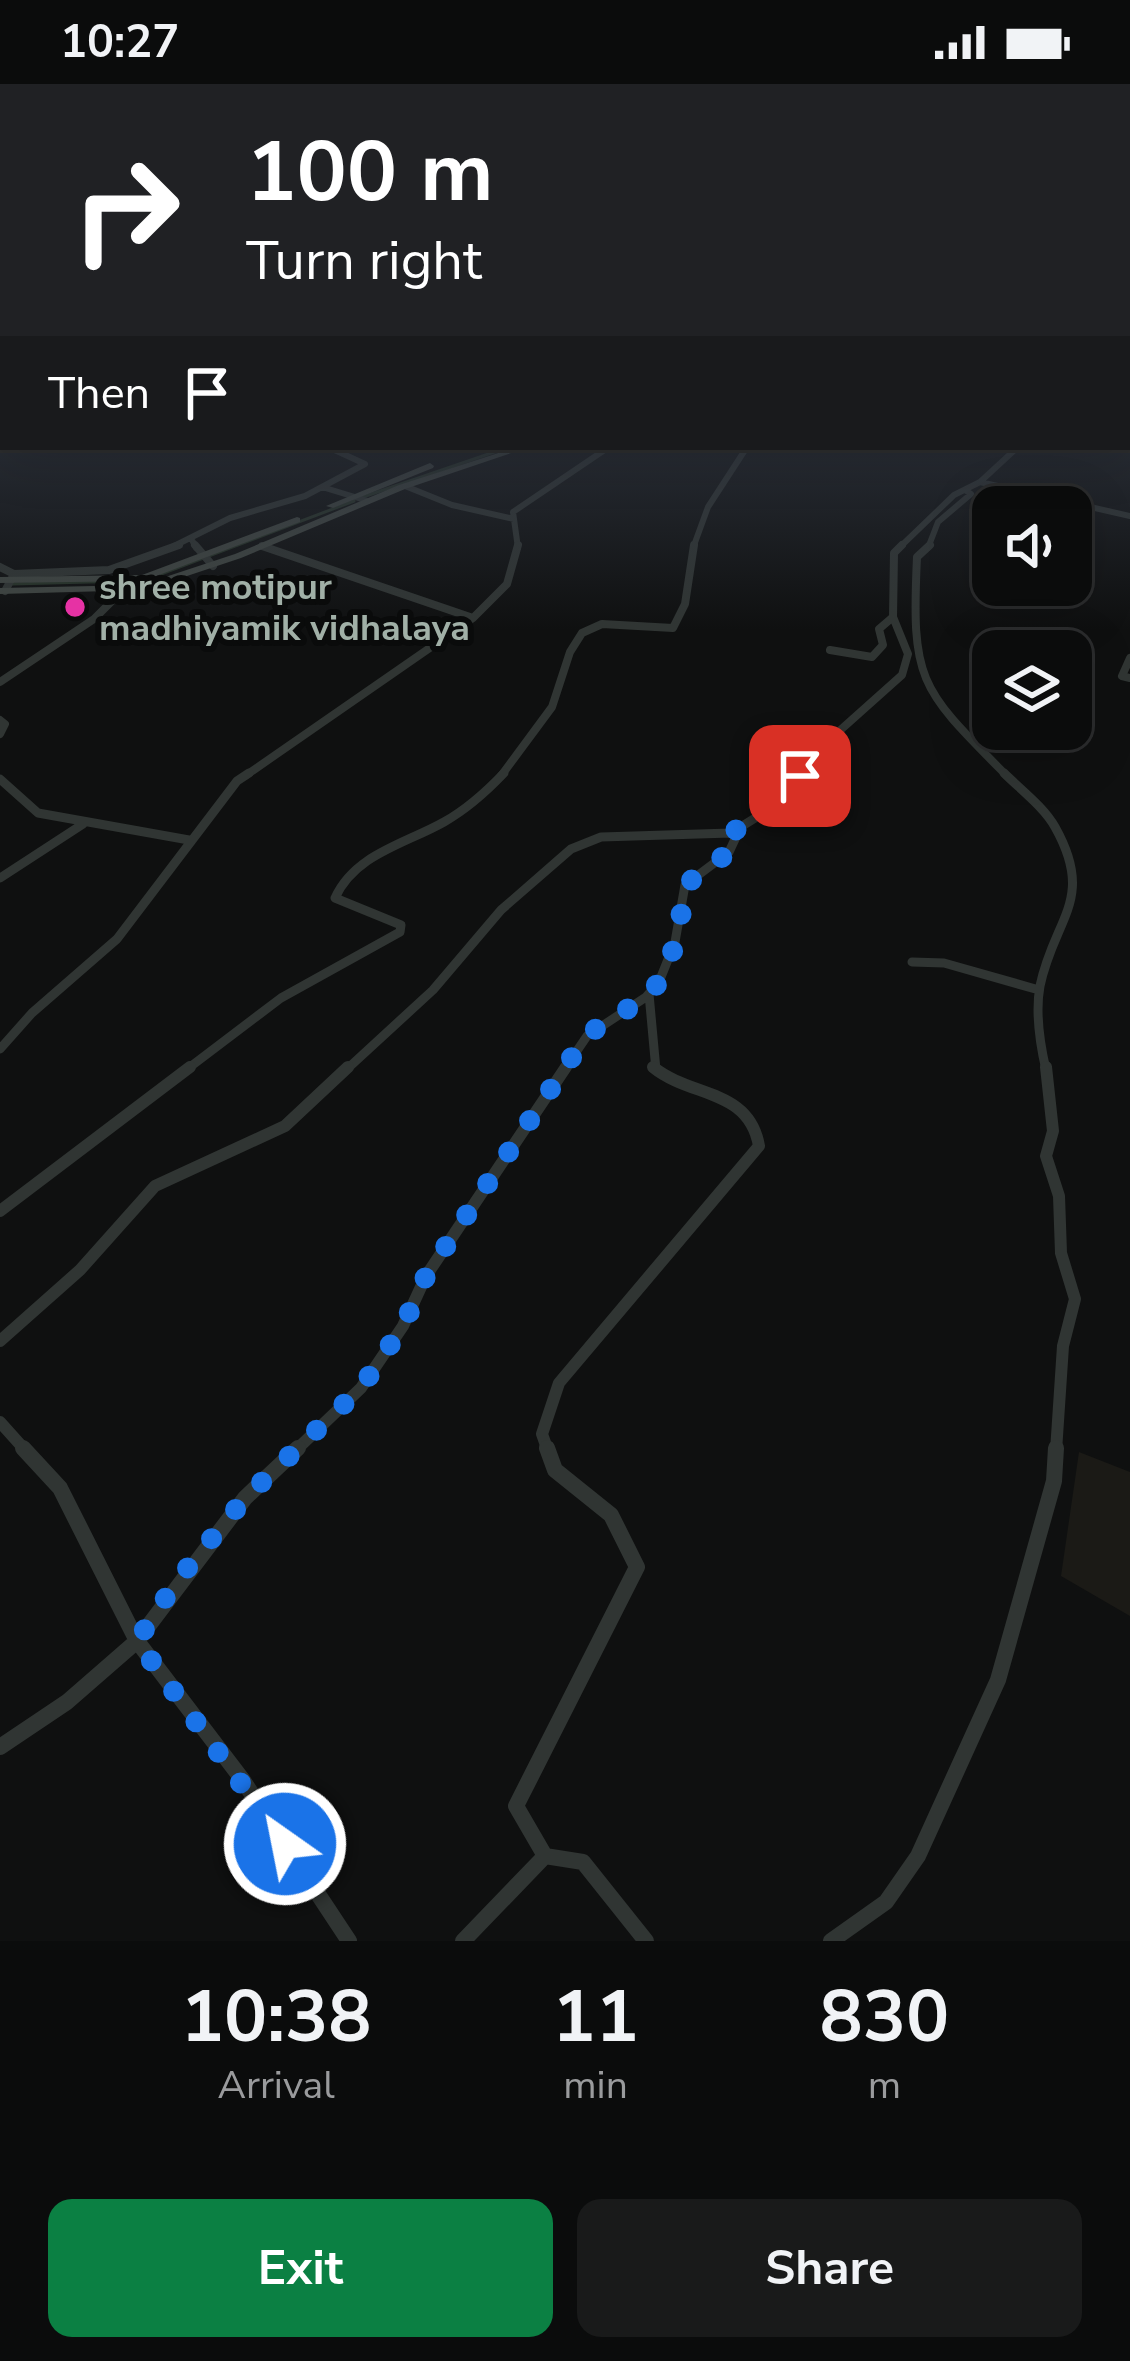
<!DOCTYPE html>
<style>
:root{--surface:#0b0c0c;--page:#191a1a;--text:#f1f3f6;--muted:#9a9b9d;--line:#2b2c2d;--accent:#0b8043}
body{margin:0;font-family:"Nunito Sans",sans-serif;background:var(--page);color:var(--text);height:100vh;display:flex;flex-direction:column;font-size:45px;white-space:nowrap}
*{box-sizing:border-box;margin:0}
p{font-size:39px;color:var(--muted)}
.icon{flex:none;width:66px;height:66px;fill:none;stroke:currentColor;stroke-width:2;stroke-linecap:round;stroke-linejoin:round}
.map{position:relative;height:1857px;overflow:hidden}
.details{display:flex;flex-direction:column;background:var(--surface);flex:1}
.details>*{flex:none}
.hud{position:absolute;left:0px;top:0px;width:1131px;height:366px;box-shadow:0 12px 48px #0002,0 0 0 3px var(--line);background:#202124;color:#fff;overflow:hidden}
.tools{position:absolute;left:972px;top:402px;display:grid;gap:24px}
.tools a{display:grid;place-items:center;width:120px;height:120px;border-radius:24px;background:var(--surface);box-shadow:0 12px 48px #0002,0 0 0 3px var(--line);font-size:60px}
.pin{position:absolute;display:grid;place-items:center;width:102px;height:102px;color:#fff;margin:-51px;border-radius:24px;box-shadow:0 6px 18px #0006}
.me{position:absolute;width:132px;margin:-66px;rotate:327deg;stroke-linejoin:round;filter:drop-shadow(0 0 9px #0008)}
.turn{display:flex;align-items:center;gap:42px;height:252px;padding:0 48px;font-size:54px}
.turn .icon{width:156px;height:156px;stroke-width:2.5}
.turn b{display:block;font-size:84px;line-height:102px}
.then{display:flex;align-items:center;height:114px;padding:0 48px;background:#0003;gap:24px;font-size:45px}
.eta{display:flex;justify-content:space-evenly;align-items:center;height:204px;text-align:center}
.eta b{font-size:72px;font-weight:700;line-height:84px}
.cta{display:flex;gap:24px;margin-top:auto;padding:24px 48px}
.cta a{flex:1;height:138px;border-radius:24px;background:var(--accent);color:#fff;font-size:48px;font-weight:700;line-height:138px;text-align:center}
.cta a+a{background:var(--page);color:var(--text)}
.status{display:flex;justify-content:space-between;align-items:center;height:84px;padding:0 60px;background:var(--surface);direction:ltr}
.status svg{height:33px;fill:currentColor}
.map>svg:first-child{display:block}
.green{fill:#1b1a16}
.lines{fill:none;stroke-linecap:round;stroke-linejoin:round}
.stream{stroke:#273328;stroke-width:3}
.street-far4{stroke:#303533;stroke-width:6}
.street-far3{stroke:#303533;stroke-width:8}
.street-far2{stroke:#303533;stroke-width:9}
.street-far1{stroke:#303533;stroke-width:12}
.street{stroke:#303533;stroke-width:16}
.secondary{fill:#3f4541;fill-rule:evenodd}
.route{stroke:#1a73e8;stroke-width:21;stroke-dasharray:0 37.8}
.poi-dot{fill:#e632a4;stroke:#0a0b0b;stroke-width:4.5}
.labels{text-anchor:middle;stroke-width:12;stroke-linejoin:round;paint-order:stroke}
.far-poi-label{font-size:36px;font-weight:bold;fill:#a1b0a7;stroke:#0a0b0b;text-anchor:start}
</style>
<div class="status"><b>10:27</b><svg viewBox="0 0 49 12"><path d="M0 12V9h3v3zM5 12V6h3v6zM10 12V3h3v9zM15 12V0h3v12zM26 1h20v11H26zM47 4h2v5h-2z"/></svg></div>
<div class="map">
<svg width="1130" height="1857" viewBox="0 0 1130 1857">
<rect width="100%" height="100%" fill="#0f1010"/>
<!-- green -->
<path class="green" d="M 1079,1368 L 1130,1388 L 1130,1532 L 1061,1492 Z"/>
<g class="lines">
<!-- stream -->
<path class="stream" d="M 363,413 L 509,363
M 161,490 L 354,417
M 12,500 L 128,497"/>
<!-- street-far4 -->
<path class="street-far4" d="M 1018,363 L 980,398 L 1130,432
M 405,402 L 452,421 L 514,435
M 322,403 L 368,417
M 192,456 L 196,464
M 262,462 L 267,464
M 170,464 L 230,434 L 305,412 L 365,380 L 328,363
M 518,464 L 513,428 L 609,363
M 693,464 L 708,423 L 747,363
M 899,464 L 954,411 L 980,398
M 928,464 L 938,438 L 971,410 L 965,406"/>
<!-- street-far3 -->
<path class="street-far3" d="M 195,461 L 213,482
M 930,461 L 917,473 C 911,599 920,604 1007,692
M 262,462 L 473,534
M 0,483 L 14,490 L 5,507
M 14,490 L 109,486 L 179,461
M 830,566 L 872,573 L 883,561 L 879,545 L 893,533
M 1130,574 L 1122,592 L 1130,594
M 0,598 L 94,535 L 121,508
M 0,636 L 5,640 L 0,650
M 245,692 L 473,534 L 507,500 L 518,461
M 501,692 L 552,623 L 570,568 L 582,549 L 602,540 L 673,544 L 685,520 L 694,461
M 801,692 L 825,679 L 827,658 L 902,591 L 908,570 L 893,533 L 894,469 L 902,461"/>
<!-- street-far2 -->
<path class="street-far2" d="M 1004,689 C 1020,705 1044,723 1055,743 C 1096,816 1054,834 1040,902 C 1035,929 1040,960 1046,986
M 0,695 L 38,729 L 189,756
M 0,794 L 83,740
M 912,878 L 944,879 L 1039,906
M 649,910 L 656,986
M 0,965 L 32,929 L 117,855 L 237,697 L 249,689
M 186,986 L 281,914 L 400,848 L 401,841 L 335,814 C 355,770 405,760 444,738 C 467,725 486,708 504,689
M 346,986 L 433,906 L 501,826 L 571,765 L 601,753 L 731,749
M 564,986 L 587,952 L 646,913 L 659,898 L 675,858 L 685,801 L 729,768 L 736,753 L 731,749 L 784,716 L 806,689"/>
<!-- street-far1 -->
<path class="street-far1" d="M 1046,983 L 1053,1047 L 1046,1072 L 1059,1112 L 1061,1169 L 1075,1215 L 1063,1262 L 1056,1367
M 0,1127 L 190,983
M 0,1257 L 80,1186 L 155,1102 L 285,1042 L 348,983
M 0,1338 L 26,1367
M 295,1367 L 361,1304 L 403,1242 L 426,1192 L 566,983
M 548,1367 L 542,1350 L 559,1299 L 759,1062 C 749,1004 691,1014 653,983"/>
<!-- street -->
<path class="street" d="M 23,1364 L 60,1404 L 137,1557 L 242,1695 L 349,1857
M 0,1663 L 67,1618 L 137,1557 L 245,1414 L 298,1364
M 545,1772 L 516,1722 L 637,1483 L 611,1431 L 555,1386 L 547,1364
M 463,1857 L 545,1772 L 583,1778 L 646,1857
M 831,1857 L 886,1818 L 918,1772 L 998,1596 L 1054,1397 L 1056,1364"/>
<!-- secondary -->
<path class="secondary" d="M 3,304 L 3,308 L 0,309 L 0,305 Z
M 517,363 L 529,363 L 405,405 L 241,474 L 145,506 L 0,510 L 0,504 L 141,501 L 235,470 L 399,401 Z
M 430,379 L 434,382 L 433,384 L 333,424 L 326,422 Z
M 297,433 L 300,434 L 300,438 L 143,497 L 0,499 L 0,493 L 142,491 Z"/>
</g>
<!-- sky -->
<linearGradient id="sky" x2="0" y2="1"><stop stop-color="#080909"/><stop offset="0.52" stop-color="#313742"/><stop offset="1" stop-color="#313742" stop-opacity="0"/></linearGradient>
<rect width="1130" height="546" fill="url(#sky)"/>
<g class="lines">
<!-- route -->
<path class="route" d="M 285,1760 L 137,1557 L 176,1498 L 245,1414 L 361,1304 L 403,1242 L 426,1192 L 586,952 C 601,940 642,918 650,909 C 675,882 681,835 685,801 L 729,768 L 736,753 L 731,749 L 784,716 L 800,692"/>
</g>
<!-- markers -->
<circle class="poi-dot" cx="75" cy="523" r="12"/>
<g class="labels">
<!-- far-poi labels -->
<g class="far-poi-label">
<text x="99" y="515">shree motipur<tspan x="99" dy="41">madhiyamik vidhalaya</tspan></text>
</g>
</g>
</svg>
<div class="tools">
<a><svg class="icon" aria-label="sound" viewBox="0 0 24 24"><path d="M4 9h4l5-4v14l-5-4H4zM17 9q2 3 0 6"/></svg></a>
<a><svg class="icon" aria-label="layers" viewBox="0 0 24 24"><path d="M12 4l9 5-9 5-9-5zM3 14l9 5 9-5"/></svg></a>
</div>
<div class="pin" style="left:800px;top:692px;background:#d93025"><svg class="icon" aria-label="arrive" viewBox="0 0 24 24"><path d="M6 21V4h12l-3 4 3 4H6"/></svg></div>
<svg class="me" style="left:285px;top:1760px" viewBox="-20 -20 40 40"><circle r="17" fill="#1a73e8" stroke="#fff" stroke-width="3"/><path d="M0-11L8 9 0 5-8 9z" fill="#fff"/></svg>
<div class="hud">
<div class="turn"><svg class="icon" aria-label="right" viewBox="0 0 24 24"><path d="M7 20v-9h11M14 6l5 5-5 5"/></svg><div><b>100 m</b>Turn right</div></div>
<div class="then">Then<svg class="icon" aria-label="arrive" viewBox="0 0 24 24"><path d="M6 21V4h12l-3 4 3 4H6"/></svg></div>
</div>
</div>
<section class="details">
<div class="eta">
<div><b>10:38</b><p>Arrival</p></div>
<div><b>11</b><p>min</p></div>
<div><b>830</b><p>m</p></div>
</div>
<div class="cta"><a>Exit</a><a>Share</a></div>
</section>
